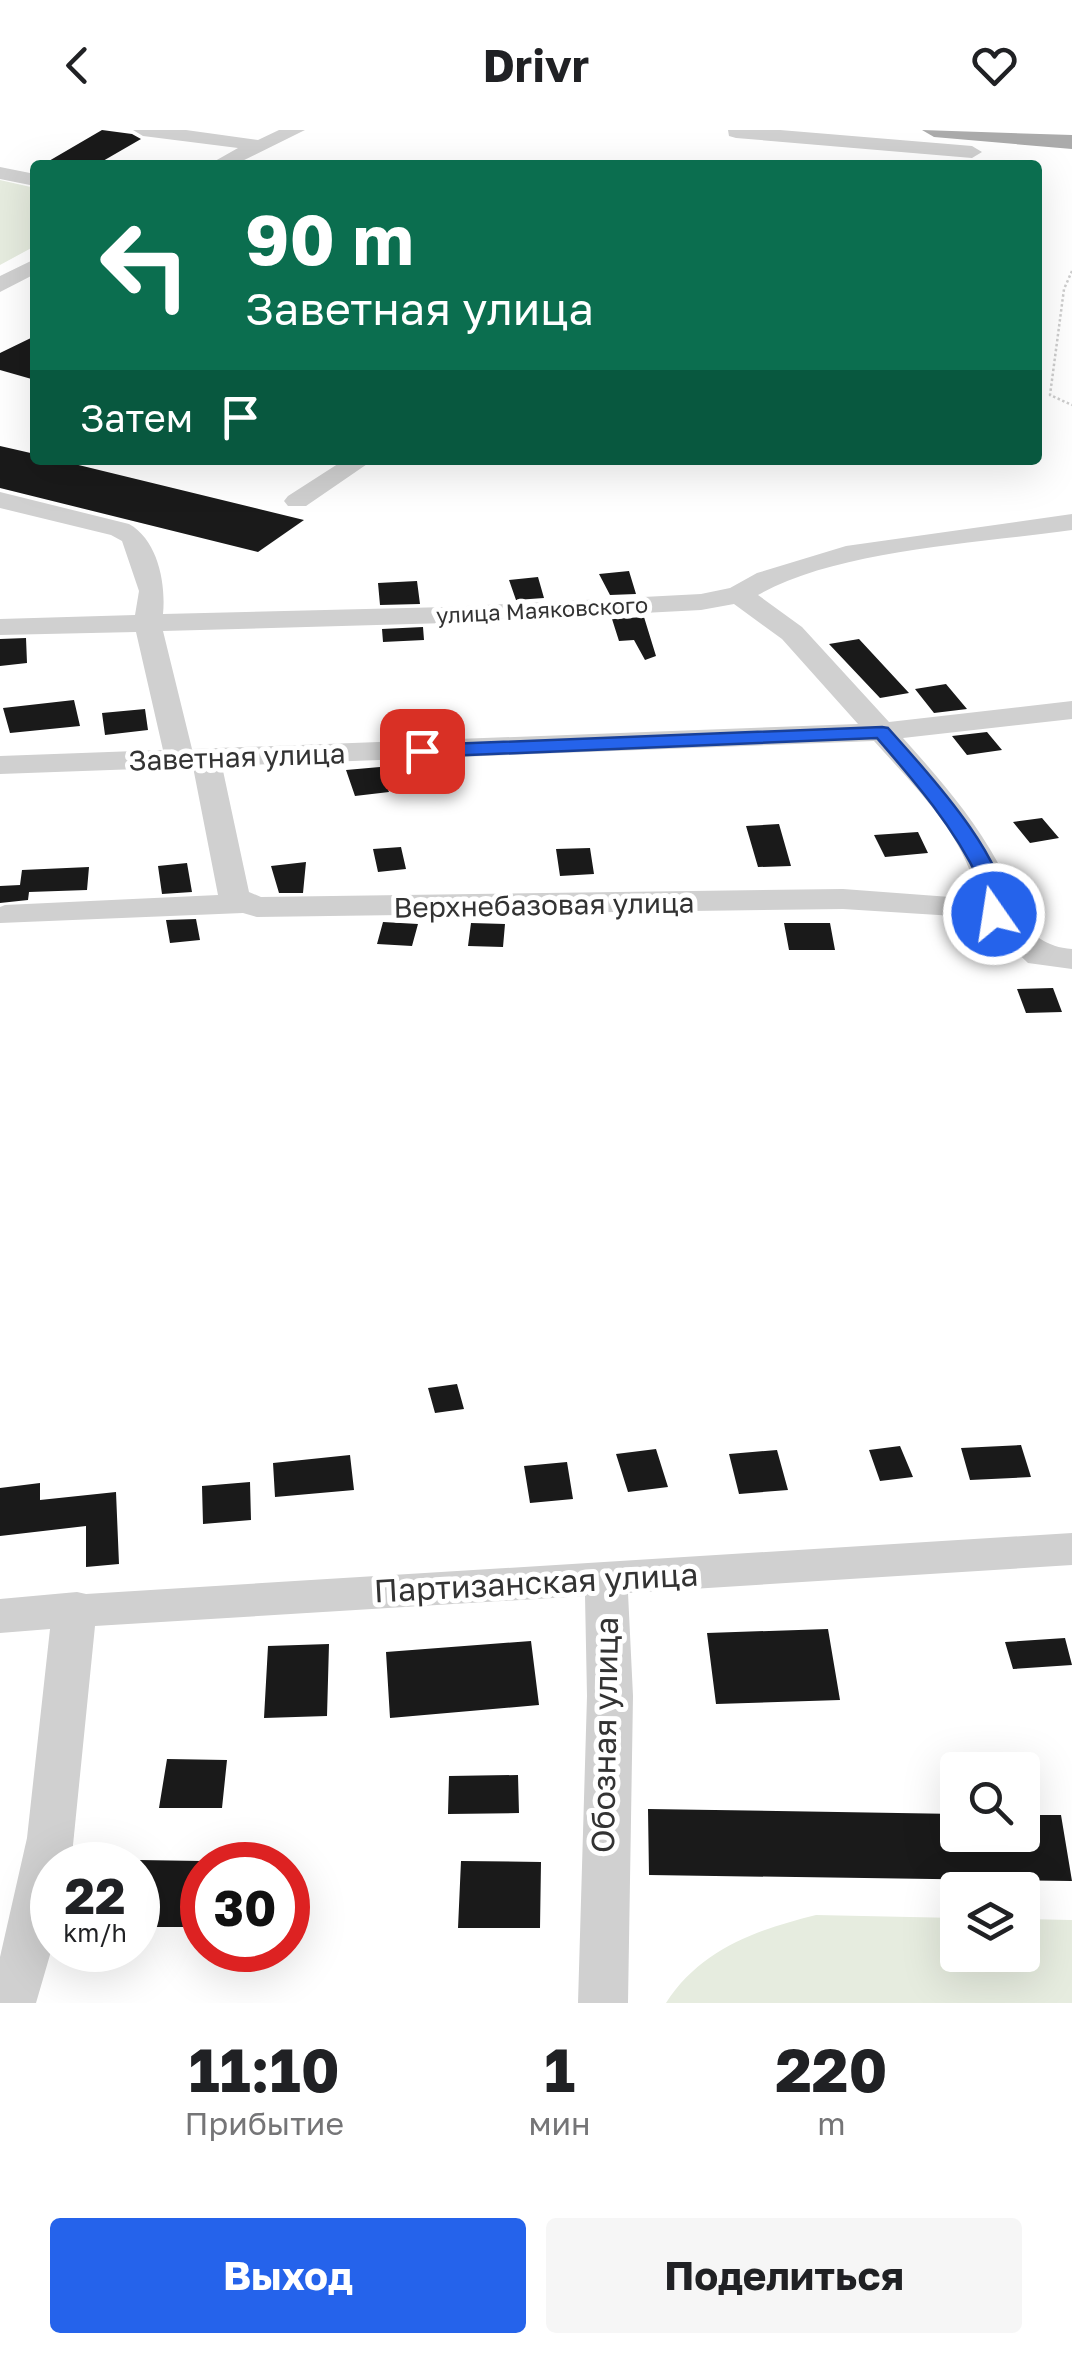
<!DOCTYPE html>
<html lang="ru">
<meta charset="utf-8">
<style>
:root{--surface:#fff;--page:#f6f6f6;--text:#202124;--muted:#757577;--accent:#2563eb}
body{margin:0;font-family:"Golos Text",sans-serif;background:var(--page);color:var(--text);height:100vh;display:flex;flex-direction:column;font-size:38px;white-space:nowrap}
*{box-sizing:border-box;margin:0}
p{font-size:32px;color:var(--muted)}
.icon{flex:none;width:55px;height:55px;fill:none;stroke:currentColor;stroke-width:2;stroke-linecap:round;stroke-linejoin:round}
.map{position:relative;height:1873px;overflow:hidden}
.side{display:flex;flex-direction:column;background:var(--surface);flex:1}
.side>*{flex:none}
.top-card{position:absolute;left:30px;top:30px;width:1012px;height:305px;border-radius:10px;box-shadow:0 10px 40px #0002;background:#0b6e4f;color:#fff;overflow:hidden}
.fabs{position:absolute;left:940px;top:1622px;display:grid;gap:20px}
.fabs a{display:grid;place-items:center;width:100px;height:100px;border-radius:10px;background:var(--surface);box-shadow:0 10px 40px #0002;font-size:50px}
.speed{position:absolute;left:30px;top:1712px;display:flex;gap:20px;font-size:50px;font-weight:700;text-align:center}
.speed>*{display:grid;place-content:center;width:130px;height:130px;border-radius:50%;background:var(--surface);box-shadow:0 10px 40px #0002;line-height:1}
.speed small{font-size:25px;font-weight:400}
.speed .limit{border:15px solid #d22;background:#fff;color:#111}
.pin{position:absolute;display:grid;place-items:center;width:85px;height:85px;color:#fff;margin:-42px;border-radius:20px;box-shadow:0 5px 15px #0006}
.me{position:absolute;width:110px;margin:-55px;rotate:347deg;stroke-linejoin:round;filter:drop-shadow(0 0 8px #0008)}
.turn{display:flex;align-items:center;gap:35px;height:210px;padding:0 50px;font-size:45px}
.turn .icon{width:130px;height:130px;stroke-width:2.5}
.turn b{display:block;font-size:70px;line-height:85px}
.then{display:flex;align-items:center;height:95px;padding:0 50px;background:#0003;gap:20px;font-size:38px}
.eta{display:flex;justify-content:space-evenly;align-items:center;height:170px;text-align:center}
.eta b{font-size:60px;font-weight:700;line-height:70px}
.primary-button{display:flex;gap:20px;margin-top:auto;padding:20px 50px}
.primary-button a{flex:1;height:115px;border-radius:10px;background:var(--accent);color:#fff;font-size:40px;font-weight:700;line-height:115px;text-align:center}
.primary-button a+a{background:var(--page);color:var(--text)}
header{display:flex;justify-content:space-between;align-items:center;height:130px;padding:0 50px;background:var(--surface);font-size:45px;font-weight:700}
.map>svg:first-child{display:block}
.green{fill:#e6ecdf}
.building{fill:#1a1a1a}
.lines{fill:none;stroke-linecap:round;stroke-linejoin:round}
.path{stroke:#cdcdcd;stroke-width:2.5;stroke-dasharray:2.5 2.5;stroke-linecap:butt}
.minor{fill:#d0d0d0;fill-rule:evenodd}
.major{fill:#ababab;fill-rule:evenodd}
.route{fill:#2563eb;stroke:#184099;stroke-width:2.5}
.labels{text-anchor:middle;stroke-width:10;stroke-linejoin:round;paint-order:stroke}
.far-street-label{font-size:22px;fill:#333;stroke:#fff}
.street-label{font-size:28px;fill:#333;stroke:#fff}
.near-street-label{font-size:32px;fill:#333;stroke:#fff}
</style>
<header><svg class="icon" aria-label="back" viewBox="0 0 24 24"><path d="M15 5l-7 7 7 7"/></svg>Drivr<svg class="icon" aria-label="heart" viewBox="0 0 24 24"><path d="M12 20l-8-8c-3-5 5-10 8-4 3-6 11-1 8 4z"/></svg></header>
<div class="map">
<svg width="1072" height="1873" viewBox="0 0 1072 1873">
<rect width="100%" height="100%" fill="#fff"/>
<!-- green -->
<path class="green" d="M 0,50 L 35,58 L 35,116 L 0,135 Z
M 816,1785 L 957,1788 L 958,1825 L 1022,1825 L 1023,1789 L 1072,1790 L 1072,1873 L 666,1873 C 701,1819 756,1800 816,1785 Z"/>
<!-- building -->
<path class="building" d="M 102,0 L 132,4 L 141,9 L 96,35 L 42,35 Z
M 35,206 L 35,250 L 0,240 L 0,223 Z
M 0,316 L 35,324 L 35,330 L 58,330 L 304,390 L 258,422 L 0,358 Z
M 629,441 L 636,464 L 610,465 L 599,444 Z
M 538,447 L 544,468 L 516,470 L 509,450 Z
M 417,451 L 420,474 L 380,475 L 378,453 Z
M 644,487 L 656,526 L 645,530 L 634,510 L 619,511 L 612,489 Z
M 423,497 L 424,510 L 383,512 L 382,499 Z
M 26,508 L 27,533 L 0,536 L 0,509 Z
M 859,509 L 909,563 L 880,568 L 829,514 Z
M 946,554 L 967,579 L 934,583 L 915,559 Z
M 74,570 L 80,596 L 10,603 L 3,578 Z
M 145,579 L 148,600 L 105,605 L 102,583 Z
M 987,602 L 1002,620 L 967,625 L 952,606 Z
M 380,637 L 389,662 L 355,666 L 346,640 Z
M 1042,688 L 1059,708 L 1030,713 L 1013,692 Z
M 779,694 L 791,736 L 758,737 L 746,696 Z
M 918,702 L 928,723 L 885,727 L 874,705 Z
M 401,717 L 406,739 L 378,742 L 373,719 Z
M 590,718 L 594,744 L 560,746 L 556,719 Z
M 306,732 L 303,763 L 279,763 L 271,736 Z
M 187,733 L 192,762 L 162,764 L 158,736 Z
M 89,737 L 87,760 L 29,762 L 28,770 L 0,773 L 0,756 L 20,755 L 22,740 Z
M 196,789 L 200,810 L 170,813 L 166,790 Z
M 383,792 L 418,794 L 412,816 L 377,814 Z
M 471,793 L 505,794 L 503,817 L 468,816 Z
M 784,793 L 830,793 L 835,820 L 789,820 Z
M 1053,858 L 1062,882 L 1026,883 L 1017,859 Z
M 457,1254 L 464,1279 L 435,1283 L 428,1258 Z
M 1021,1315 L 1031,1347 L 970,1350 L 961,1318 Z
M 900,1316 L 913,1347 L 880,1351 L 869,1320 Z
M 656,1319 L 668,1357 L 628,1362 L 616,1324 Z
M 777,1320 L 788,1360 L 739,1364 L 729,1324 Z
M 350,1325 L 354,1360 L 275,1367 L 273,1333 Z
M 567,1332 L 573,1369 L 530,1373 L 524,1336 Z
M 250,1352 L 251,1390 L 203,1394 L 202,1356 Z
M 40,1353 L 40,1370 L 116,1362 L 119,1434 L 86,1437 L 86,1396 L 0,1406 L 0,1358 Z
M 828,1499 L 840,1570 L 716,1574 L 707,1503 Z
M 1065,1508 L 1072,1535 L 1013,1539 L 1005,1512 Z
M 531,1511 L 539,1575 L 390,1588 L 386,1522 Z
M 329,1514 L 327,1586 L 264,1588 L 268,1516 Z
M 167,1629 L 227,1630 L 222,1678 L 159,1678 Z
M 518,1645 L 519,1683 L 448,1684 L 449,1646 Z
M 648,1679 L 958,1684 L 958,1705 L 1022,1705 L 1022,1685 L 1061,1685 L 1072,1751 L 649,1745 Z
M 138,1730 L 202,1731 L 202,1797 L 138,1797 Z
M 461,1731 L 541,1732 L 540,1798 L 458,1798 Z"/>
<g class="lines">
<!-- path -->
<path class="path" d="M 1072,141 L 1064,159 L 1050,265 L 1072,275"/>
<!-- minor -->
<path class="minor" d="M 133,0 L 186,0 L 258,10 L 279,0 L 305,0 L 234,35 L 208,35 L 238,18 L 143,6 Z
M 728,0 L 780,0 L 972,16 L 982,22 L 972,28 L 736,8 L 729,6 Z
M 0,37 L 35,44 L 35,56 L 0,49 Z
M 35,129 L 35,144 L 0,162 L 0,146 Z
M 344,330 L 373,330 L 306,376 L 288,376 L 284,371 L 288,366 Z
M 0,362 L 129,394 C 158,410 166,454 163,484 L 447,477 L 701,464 L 730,458 L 757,443 L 846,416 L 1072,384 L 1072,400 C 980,413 836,420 758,465 L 802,497 L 889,592 L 1072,571 L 1072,589 L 903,608 C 938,647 973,687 998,733 C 1006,748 1004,773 1014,784 C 1032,804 1045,817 1072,819 L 1072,839 L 1028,833 L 983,790 L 970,787 L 843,779 L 257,787 L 243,783 L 0,793 L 0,777 L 5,775 L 218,765 L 193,637 L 0,644 L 0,626 L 163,620 L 136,502 L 0,505 L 0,489 L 135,485 L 139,461 L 122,411 L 111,405 L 0,378 ZM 734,474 L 782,509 L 858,594 L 192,619 L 163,501 L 447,493 L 701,480 ZM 874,611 C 913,655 969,708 977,769 L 843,759 L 261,767 L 249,762 L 222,636 Z
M 1072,1403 L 1072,1435 L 628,1463 L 633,1566 L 628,1873 L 578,1873 L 587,1566 L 585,1466 L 95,1496 L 71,1735 L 52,1735 L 52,1818 L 36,1873 L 0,1873 L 0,1827 L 27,1708 L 50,1499 L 0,1503 L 0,1469 L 77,1462 L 86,1464 Z"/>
<!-- major -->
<path class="major" d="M 922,0 L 1072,5 L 1072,19 L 934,7 Z"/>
</g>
<!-- route -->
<path class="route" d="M 882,597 L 888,598 C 919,633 1021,741 1002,788 L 987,788 C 981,776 985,762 979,750 C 954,697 915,652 877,608 L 422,627 L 412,621 L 422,615 Z"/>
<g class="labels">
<!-- far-street labels -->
<g class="far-street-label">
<text transform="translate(542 480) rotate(-3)" y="8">улица Маяковского</text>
</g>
<!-- street labels -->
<g class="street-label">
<text transform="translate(237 627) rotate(-2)" y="10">Заветная улица</text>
<text transform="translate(544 775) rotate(-1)" y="10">Верхнебазовая улица</text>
</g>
<!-- near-street labels -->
<g class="near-street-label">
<text transform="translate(536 1453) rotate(-3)" y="11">Партизанская улица</text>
<text transform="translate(605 1605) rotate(-89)" y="11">Обозная улица</text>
</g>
</g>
</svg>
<div class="fabs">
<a><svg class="icon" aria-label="search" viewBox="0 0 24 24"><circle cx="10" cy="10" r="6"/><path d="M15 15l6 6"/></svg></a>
<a><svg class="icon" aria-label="layers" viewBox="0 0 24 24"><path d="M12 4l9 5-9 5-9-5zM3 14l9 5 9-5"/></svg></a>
</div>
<div class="speed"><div>22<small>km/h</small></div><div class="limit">30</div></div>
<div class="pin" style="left:422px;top:621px;background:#d93025"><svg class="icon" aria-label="arrive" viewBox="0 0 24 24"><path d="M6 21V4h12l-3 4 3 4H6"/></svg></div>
<svg class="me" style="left:994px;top:784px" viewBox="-20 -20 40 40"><circle r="17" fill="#2563eb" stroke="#fff" stroke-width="3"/><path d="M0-11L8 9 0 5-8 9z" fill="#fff"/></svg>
<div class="top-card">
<div class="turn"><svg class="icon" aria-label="left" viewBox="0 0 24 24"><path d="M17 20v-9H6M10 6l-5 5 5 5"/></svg><div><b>90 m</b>Заветная улица</div></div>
<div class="then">Затем<svg class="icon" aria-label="arrive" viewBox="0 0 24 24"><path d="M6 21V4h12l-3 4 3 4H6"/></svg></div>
</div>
</div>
<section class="side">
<div class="eta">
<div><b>11:10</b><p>Прибытие</p></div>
<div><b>1</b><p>мин</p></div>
<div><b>220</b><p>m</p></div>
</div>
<div class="primary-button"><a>Выход</a><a>Поделиться</a></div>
</section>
